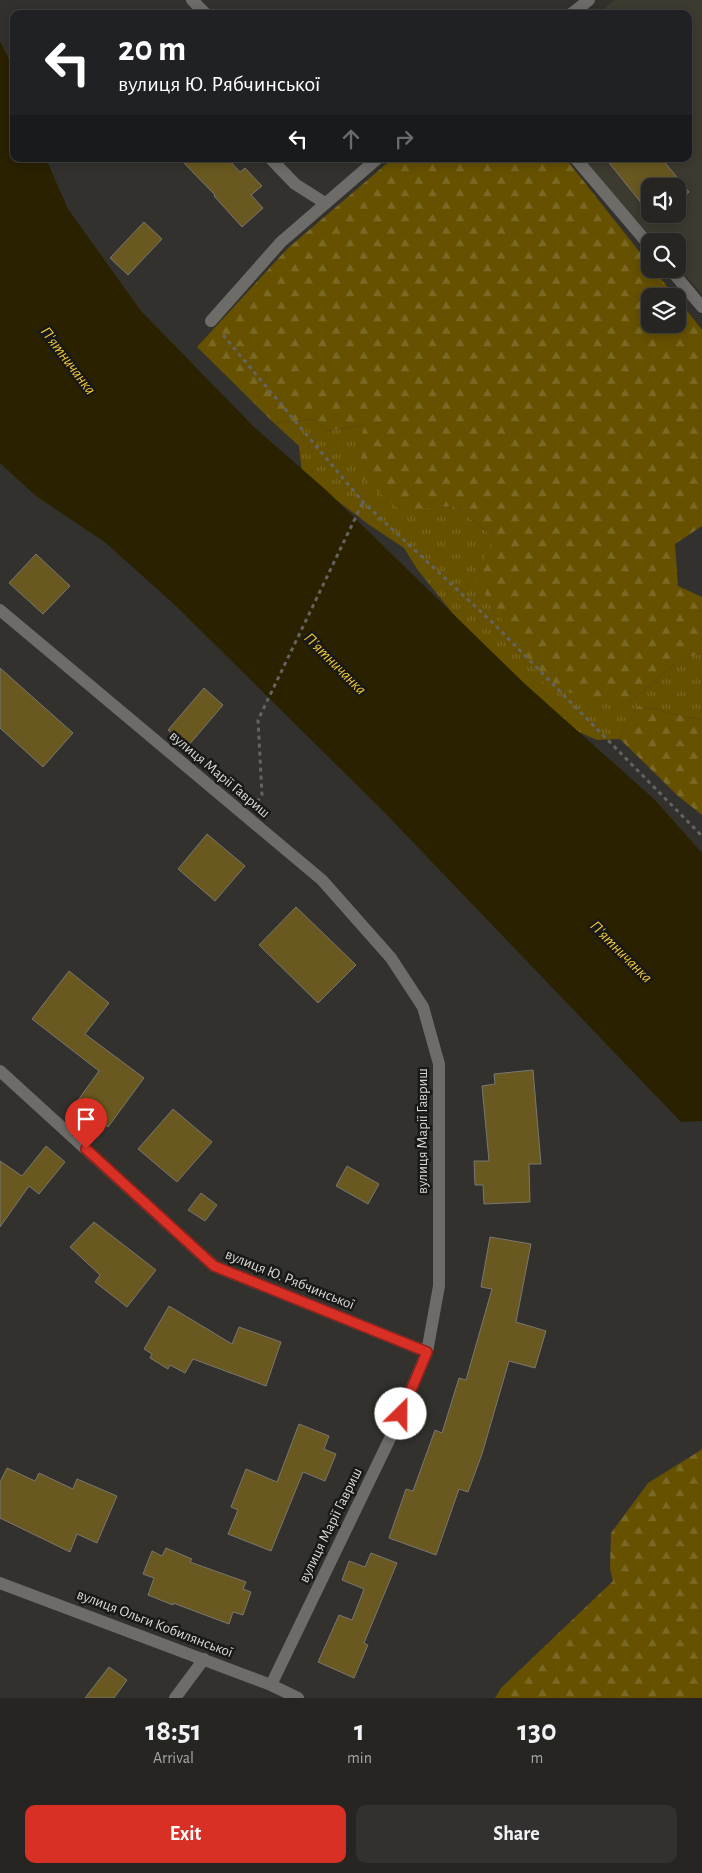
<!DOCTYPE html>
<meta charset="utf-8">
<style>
:root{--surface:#262522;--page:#32312f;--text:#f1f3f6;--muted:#a4a5a5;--line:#424240;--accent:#d93025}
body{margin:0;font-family:"Alegreya Sans",sans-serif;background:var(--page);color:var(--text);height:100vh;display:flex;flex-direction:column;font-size:19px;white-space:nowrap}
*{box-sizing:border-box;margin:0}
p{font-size:16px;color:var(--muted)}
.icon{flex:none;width:28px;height:28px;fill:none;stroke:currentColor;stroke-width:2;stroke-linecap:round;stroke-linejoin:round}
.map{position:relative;height:1698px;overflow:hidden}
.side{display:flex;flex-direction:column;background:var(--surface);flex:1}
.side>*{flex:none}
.banner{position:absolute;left:10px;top:10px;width:682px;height:152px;border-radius:10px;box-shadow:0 2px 12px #0003,0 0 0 1px var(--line);background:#202124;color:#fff;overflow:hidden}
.controls{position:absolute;left:641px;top:178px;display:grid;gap:10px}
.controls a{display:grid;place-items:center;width:45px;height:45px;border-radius:10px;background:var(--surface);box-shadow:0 2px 12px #0003,0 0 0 1px var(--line);font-size:25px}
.pin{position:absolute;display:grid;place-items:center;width:42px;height:42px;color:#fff;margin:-51px -21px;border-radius:50% 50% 50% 0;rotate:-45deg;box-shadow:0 0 5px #0007}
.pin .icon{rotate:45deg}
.me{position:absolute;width:55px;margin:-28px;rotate:23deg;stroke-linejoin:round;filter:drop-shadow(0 0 4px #0008)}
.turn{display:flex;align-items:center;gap:18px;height:105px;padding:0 25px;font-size:22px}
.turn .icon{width:65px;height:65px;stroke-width:2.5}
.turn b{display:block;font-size:35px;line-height:42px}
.lanes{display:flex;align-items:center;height:48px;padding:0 25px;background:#0003;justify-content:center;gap:25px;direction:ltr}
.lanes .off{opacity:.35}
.eta{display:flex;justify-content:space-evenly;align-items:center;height:85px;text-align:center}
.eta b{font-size:30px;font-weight:600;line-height:35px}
.action{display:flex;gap:10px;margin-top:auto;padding:10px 25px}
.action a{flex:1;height:58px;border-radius:10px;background:var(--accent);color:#fff;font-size:20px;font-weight:600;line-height:58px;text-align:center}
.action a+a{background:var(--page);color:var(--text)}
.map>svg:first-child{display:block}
.built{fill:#3d3a30;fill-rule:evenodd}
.grass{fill:url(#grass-tufts)}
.forest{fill:url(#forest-firs)}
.water{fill:#2a2100}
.building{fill:#695820;stroke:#797773}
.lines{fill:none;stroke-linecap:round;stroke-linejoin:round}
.path{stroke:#646360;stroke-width:3;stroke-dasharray:4 4;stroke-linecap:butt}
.service{stroke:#6d6c68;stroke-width:12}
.minor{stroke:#6d6c68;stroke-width:12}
.route-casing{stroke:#8d1f18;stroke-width:12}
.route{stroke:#d93025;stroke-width:9}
.labels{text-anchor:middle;stroke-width:5;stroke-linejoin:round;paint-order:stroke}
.street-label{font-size:15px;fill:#d9d8d6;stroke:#191917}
.water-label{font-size:16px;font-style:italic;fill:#f2ca38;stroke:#191917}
</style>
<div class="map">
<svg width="702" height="1698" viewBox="0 0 702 1698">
<defs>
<pattern id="grass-tufts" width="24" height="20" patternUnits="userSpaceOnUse" patternTransform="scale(1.25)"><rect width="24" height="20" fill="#655100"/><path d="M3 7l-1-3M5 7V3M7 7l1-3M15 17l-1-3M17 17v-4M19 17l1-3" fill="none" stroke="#7a6924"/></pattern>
<pattern id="forest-firs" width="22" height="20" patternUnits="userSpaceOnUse" patternTransform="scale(1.25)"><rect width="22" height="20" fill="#655100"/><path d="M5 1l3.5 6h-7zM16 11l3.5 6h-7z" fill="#7a6924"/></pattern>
</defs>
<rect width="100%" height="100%" fill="#32312d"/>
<!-- built -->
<path class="built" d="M 615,0 L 702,0 L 702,294 L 678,267 L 678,241 L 655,241 L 582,159 L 689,159 L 689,14 L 597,14 ZM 650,186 L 678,186 L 678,214 L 650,214 Z"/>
<!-- grass -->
<path class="grass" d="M 312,419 L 327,431 L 364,425 L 400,509 L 454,506 L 494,537 L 628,704 L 678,661 L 702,653 L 702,720 L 637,706 L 620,739 L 597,740 L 531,711 L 417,569 L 404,548 L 368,524 L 302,474 L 299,446 L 274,423 Z"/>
<!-- forest -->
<path class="forest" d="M 392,159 L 566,159 L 650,265 L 650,269 L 653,269 L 675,296 L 650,296 L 650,324 L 678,324 L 678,299 L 702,330 L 702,526 L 675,544 L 678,586 L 702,597 L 702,653 L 678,661 L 628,704 L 547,688 L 475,579 L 494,537 L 454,506 L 400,510 L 360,476 L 364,425 L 327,431 L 312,419 L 274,423 L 197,347 L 287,249 Z
M 637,706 L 702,720 L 702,815 L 678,796 L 620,739 Z
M 702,1447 L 702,1698 L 495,1698 L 501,1688 L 613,1581 L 610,1569 L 611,1533 L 648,1483 L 701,1450 Z"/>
<!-- water -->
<path class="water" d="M 0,41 L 14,70 L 14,159 L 46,159 L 68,209 L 141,311 L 254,427 L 327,491 L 525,684 L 655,800 L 702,853 L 702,1121 L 681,1122 L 385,813 L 177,607 L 106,543 L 36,496 L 0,463 Z"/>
<!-- building -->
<path class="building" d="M 180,159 L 228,159 L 240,172 L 245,168 L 262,186 L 251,195 L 263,208 L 242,227 L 214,196 L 215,195 Z
M 606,159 L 662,159 L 689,192 L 678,202 L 678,186 L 650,186 L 650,214 L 662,214 L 655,220 Z
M 144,222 L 162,239 L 128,275 L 110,258 Z
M 36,554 L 70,586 L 43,614 L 9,583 Z
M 0,668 L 73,733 L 43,767 L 0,728 Z
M 204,688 L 223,705 L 188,746 L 168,730 Z
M 207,834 L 245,866 L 215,901 L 178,869 Z
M 296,907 L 356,965 L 318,1003 L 259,945 Z
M 69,971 L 109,1003 L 85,1034 L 144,1078 L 108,1127 L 76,1103 L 99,1071 L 32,1019 Z
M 533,1070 L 541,1164 L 529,1164 L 530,1202 L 484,1204 L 483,1185 L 475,1185 L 474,1161 L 489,1161 L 482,1086 L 495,1084 L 494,1074 Z
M 173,1109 L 212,1142 L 177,1182 L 138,1149 Z
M 46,1146 L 65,1162 L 39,1194 L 29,1186 L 0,1227 L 0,1161 L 22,1176 Z
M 347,1166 L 379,1184 L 368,1204 L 336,1186 Z
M 201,1193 L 217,1205 L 205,1221 L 188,1210 Z
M 94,1222 L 156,1270 L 127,1307 L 95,1282 L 100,1275 L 70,1247 Z
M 490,1237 L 531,1244 L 516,1322 L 546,1331 L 535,1368 L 509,1361 L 482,1454 L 468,1492 L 459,1489 L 436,1555 L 389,1538 L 406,1489 L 413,1491 L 435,1430 L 442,1433 L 459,1378 L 466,1380 L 492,1289 L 481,1287 Z
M 169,1306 L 232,1344 L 239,1327 L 281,1342 L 266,1386 L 193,1359 L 185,1373 L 170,1365 L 168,1369 L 150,1358 L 152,1354 L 144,1349 Z
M 299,1424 L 329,1436 L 324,1449 L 336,1454 L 325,1481 L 303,1472 L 271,1551 L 228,1534 L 238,1510 L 231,1507 L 246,1469 L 277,1482 Z
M 7,1468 L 35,1481 L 39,1473 L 73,1489 L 77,1479 L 117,1496 L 97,1543 L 77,1534 L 70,1552 L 0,1518 L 0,1482 Z
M 166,1548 L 192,1559 L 190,1562 L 246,1582 L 243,1589 L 251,1592 L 243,1615 L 233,1612 L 229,1624 L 173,1603 L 173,1605 L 148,1595 L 154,1578 L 143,1574 L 152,1551 L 162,1556 Z
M 371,1553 L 397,1563 L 364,1643 L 368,1645 L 354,1678 L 318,1662 L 339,1615 L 352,1620 L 364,1589 L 342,1580 L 349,1561 L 365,1567 Z
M 109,1667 L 127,1680 L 114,1698 L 85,1698 Z"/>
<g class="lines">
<!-- path -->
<path class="path" d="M 223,335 L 363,502 L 492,622 L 702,836
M 257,802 L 262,795 L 258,720 L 363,502"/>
<!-- service -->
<path class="service" d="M 576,159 L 650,246
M 670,269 L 702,307"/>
<!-- minor -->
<path class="minor" d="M 192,0 L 206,14
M 571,14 L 589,0
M 271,159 L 295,184 L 325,203
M 211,321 L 281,242 L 377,159
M 0,610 L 322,880 L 391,958 L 423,1007 L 439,1064 L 439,1286 L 427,1352 L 394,1430 L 271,1685
M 0,1071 L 214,1266 L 427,1352
M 0,1583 L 271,1685 L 298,1698
M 175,1698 L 204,1659"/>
</g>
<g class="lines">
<defs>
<path id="route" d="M 86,1149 L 214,1266 L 427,1352 L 401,1414"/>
</defs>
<!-- route casing -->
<use href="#route" class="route-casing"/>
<!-- route -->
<use href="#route" class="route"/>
</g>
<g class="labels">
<!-- street labels -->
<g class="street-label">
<text transform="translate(220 774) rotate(40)" y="5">вулиця Марії Гавриш</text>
<text transform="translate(422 1131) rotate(-90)" y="5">вулиця Марії Гавриш</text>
<text transform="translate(290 1279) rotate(22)" y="5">вулиця Ю. Рябчинської</text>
<text transform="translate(330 1525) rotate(-64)" y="5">вулиця Марії Гавриш</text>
<text transform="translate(155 1623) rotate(21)" y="5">вулиця Ольги Кобилянської</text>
</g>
<!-- water labels -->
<g class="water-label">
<text transform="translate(69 360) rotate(53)" y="6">П'ятничанка</text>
<text transform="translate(336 663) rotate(45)" y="6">П'ятничанка</text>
<text transform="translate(622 951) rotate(45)" y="6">П'ятничанка</text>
</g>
</g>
</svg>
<div class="controls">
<a><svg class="icon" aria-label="sound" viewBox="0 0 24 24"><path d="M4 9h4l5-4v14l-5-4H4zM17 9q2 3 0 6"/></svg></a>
<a><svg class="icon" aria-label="search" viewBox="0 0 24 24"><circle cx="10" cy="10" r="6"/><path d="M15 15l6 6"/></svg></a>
<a><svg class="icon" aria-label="layers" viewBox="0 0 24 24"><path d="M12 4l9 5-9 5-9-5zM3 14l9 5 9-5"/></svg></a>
</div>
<div class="pin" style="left:86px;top:1149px;background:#d93025"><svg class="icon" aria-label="arrive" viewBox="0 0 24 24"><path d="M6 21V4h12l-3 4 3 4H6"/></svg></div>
<svg class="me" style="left:401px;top:1414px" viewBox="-20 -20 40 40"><circle r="19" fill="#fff"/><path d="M0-13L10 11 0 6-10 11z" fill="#d93025"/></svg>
<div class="banner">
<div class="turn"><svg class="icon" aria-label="left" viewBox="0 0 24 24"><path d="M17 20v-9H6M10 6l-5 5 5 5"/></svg><div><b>20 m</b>вулиця Ю. Рябчинської</div></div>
<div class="lanes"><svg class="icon" aria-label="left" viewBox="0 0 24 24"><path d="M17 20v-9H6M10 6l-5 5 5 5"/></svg><svg class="icon off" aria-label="ahead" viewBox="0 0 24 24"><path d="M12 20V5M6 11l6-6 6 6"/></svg><svg class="icon off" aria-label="right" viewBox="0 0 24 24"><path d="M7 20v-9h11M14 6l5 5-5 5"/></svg></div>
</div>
</div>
<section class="side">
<div class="eta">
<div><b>18:51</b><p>Arrival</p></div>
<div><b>1</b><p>min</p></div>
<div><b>130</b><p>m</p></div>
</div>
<div class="action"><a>Exit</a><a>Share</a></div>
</section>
